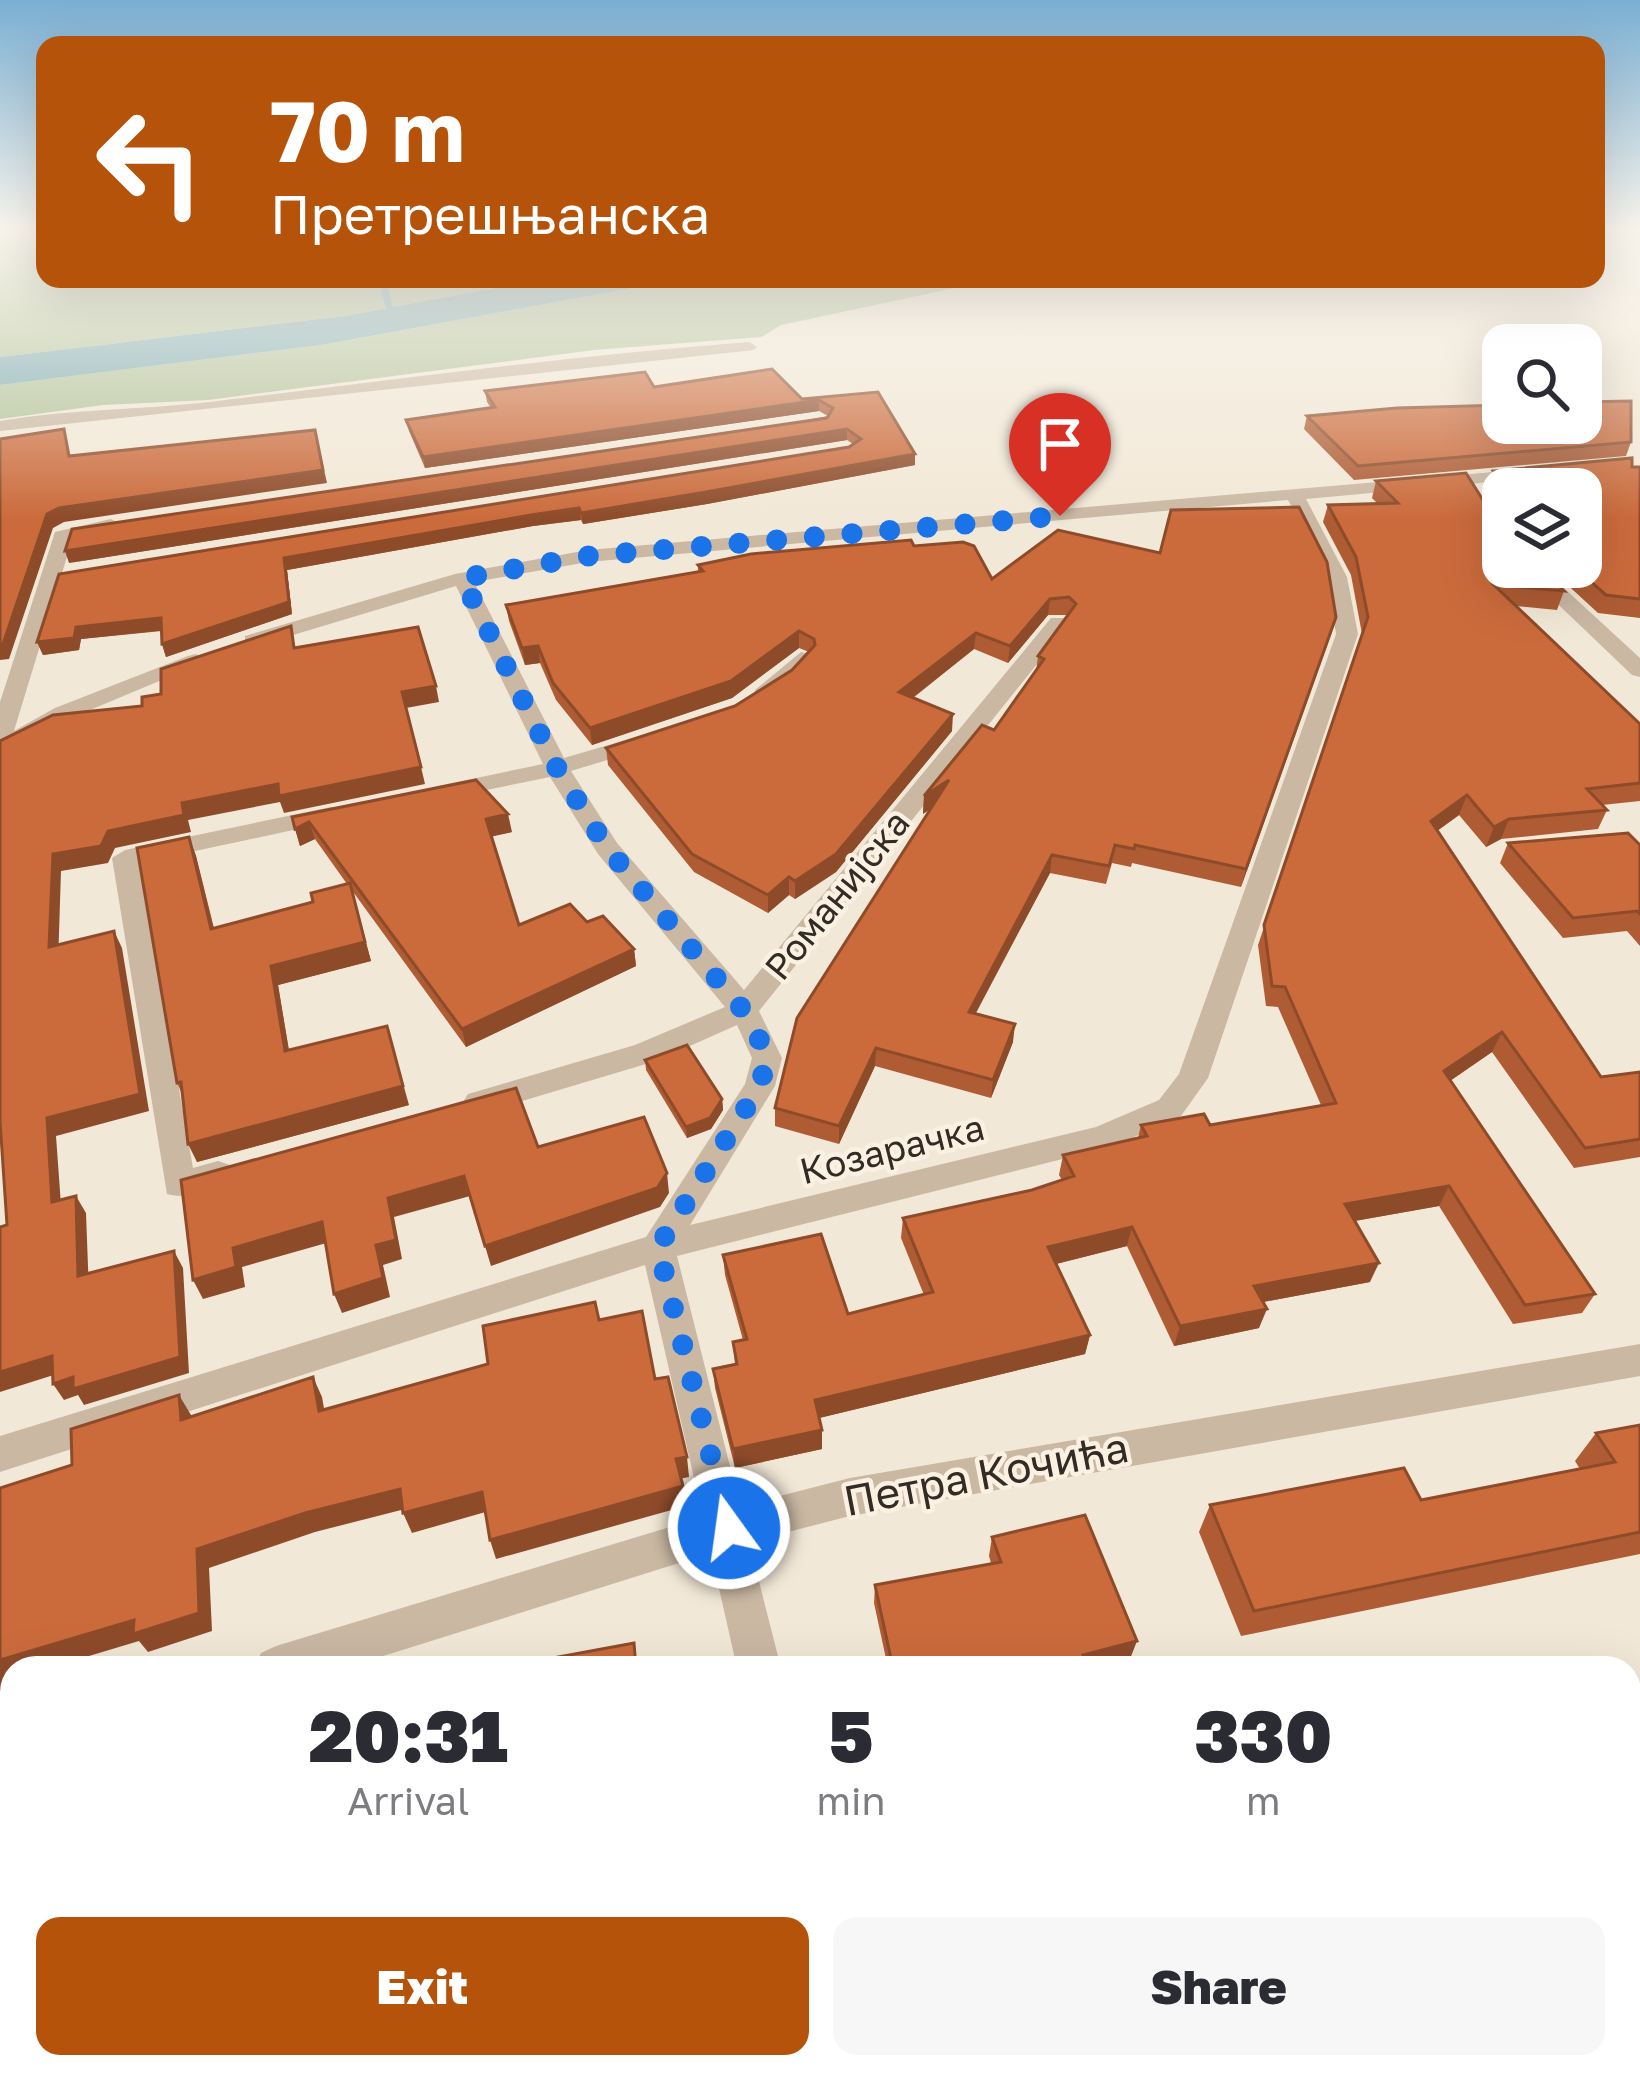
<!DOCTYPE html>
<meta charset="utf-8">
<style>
:root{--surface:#fff;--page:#f7f7f7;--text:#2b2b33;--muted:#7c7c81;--accent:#b45309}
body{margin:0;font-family:"Golos Text",sans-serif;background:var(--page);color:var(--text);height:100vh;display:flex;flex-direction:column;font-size:45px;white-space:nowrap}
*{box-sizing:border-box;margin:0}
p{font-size:39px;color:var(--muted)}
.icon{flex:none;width:66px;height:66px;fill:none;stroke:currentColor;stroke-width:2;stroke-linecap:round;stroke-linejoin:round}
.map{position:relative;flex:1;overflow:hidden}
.drawer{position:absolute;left:0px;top:1656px;width:1641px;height:423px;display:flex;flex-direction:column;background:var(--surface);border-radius:36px 36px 0 0;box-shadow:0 12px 48px #0002}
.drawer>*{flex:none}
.guide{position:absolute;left:36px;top:36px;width:1569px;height:252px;border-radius:24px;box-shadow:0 12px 48px #0002;background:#b45309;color:#fff;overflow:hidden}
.tools{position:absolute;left:1482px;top:324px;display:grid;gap:24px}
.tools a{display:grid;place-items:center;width:120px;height:120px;border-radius:24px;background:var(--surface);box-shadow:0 12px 48px #0002;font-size:60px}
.pin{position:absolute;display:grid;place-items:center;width:102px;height:102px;color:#fff;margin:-123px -51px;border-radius:50% 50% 50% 0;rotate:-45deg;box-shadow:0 0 12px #0007}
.pin .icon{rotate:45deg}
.me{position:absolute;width:132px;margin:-66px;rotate:346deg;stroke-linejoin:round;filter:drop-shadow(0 0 9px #0008)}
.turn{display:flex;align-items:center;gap:42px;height:252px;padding:0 36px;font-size:54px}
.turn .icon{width:156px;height:156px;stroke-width:2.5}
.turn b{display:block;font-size:84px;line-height:102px}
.eta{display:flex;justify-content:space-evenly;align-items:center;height:204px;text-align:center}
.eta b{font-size:72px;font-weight:800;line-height:84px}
.cta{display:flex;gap:24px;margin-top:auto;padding:24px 36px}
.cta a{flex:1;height:138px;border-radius:24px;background:var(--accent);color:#fff;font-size:48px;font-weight:800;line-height:138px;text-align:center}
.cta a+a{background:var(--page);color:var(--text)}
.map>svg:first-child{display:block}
.green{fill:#afc197}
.water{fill:#75a8b0}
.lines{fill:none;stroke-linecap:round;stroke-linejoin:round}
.stream{fill:#75a8b0;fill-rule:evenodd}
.street{fill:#cab8a3;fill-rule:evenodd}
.wall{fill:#af5c34}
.shaded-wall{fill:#8e4b2a}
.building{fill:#cb6b3c;stroke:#8e4b2a;stroke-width:3}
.route{stroke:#1a73e8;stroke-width:21;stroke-dasharray:0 37.8}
.labels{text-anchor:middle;stroke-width:9;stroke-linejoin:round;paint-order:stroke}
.street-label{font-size:36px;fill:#352b25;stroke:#faf1e3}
.near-street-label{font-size:42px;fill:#352b25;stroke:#faf1e3}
</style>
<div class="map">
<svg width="1640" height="2077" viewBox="0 0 1640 2077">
<rect width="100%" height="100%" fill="#f2e8d7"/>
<!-- green -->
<path class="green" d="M 0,228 L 45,228 L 45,279 L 543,279 L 345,316 L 0,357 Z
M 682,279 L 1035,279 L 955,288 L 781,325 L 761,337 L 594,350 L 208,400 L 103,405 L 0,419 L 0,385 L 321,345 Z"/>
<!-- water -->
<path class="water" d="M 543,279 L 682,279 L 321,345 L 0,385 L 0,357 L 345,316 Z"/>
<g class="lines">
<!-- stream -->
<path class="stream" d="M 378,279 L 386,279 L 396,322 L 389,320 Z"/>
<!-- street -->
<path class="street" d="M 749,342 L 757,347 L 754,350 L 0,431 L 0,421 C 70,409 140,410 210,402 C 390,380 569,356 749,342 Z
M 1528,469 L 1537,474 L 1534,478 L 1306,499 L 1347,577 L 1358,634 L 1208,1078 L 1181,1116 L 1114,1146 L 677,1256 L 740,1506 L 850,1478 L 1640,1344 L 1640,1376 L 850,1516 L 749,1542 L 781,1668 L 737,1668 L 711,1553 L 345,1668 L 254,1668 L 261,1653 L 276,1646 L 703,1517 L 645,1265 L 0,1472 L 0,1436 L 646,1237 L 745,1084 L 752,1058 L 737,1025 L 656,1061 L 479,1114 L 468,1110 L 463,1102 L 468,1094 L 635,1045 L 725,1007 L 598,854 L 550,777 L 442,799 L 430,792 L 433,787 L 543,764 L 456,586 L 253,647 L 245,646 L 245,636 L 455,574 L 588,550 ZM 1288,500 L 1327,577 L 1336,634 L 1179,1074 L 1159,1100 L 1096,1127 L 690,1225 L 775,1086 L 782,1058 L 759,1011 L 1070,623 L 1067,618 L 1051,618 L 744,990 L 617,843 L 571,771 L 654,746 L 658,741 L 646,734 L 564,758 L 474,582 L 588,562 Z
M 111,519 L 121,525 L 118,529 L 73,537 L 14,731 L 55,708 L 188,656 L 196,654 L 207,661 L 71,718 L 0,756 L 0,702 L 55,532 Z
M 1519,567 L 1541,567 L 1640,658 L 1640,677 L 1632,675 Z
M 801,652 L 809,654 L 809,664 L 771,700 L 755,700 L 755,690 Z
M 331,807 L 340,810 L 344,815 L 340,820 L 139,863 L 193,1168 L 218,1161 L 230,1165 L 234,1174 L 230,1183 C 210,1189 187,1200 167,1194 L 112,858 L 125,850 Z
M 12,1733 L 12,1779 L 0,1783 L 0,1737 Z
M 820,2067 L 872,2067 L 874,2077 L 822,2077 Z"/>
</g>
<!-- wall -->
<path class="wall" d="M 654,387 L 802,399 L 878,392 L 915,454 L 915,465 L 707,504 L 583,524 L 581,520 L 533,526 L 287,570 L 292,614 L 166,657 L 162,644 L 162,631 L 81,639 L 79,650 L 43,655 L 37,642 L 59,574 L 849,447 L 853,444 L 847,440 L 69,563 L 828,416 L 819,411 L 425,468 L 409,431 L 406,420 L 491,408 L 487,402 L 485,391 Z
M 1307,416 L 1631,442 L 1626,456 L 1354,480 L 1304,429 Z
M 1640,467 L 1640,618 L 1598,613 L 1548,567 L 1581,567 L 1581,489 L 1503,489 L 1503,513 L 1488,488 L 1493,471 Z
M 1376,481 L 1503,567 L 1564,591 L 1557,610 L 1516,606 L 1640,724 L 1640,801 L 1602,805 L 1607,810 L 1598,829 L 1501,839 L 1486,847 L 1459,815 L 1437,831 L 1601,1077 L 1640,1072 L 1640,1157 L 1574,1168 L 1492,1052 L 1450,1081 L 1595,1294 L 1582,1313 L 1513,1324 L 1439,1206 L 1355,1221 L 1370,1282 L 1263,1302 L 1259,1328 L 1174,1346 L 1127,1246 L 1056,1264 L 1090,1335 L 1085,1354 L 819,1418 L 822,1449 L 735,1468 L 715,1388 L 713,1369 L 735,1364 L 733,1342 L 743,1340 L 725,1275 L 723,1255 L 848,1314 L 924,1295 L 901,1238 L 903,1218 L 1032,1190 L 1062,1180 L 1059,1175 L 1063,1155 L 1138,1138 L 1141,1125 L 1210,1125 L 1321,1105 L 1278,1007 L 1266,1006 L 1258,945 L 1362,634 L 1351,575 L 1323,522 L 1328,505 L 1377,503 L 1372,498 Z
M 914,546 L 992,579 L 1336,617 L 1241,887 L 1132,863 L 1131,867 L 1112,863 L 1106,884 L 1050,873 L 975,1013 L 1013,1042 L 991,1098 L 875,1066 L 839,1144 L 775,1126 L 775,1108 L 931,808 L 923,814 L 924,796 L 994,730 L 1036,671 L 1038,656 L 1068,615 L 1048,615 L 1008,663 L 974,649 L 913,698 L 952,731 L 836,872 L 795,899 L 789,895 L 768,913 L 694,872 L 608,765 L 606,748 L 735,706 L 792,670 L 809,652 L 799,648 L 732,698 L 592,745 L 556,700 L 540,663 L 525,665 L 509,621 L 506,605 L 698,572 L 698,565 Z
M 292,817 L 512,832 L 491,836 L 519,925 L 587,922 L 634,949 L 636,966 L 466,1047 L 351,889 L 371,961 L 278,985 L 289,1050 L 409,1105 L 197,1162 L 182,1094 L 177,1083 L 189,837 L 196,856 L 214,928 L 313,902 L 347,884 L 315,839 L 300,846 Z
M 1508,843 L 1640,845 L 1640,946 L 1627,931 L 1563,938 L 1500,863 Z
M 645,1060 L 722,1099 L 723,1110 L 711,1129 L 687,1138 L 646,1070 Z
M 1640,1425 L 1640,1554 L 1241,1636 L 1199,1532 L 1210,1505 L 1421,1500 L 1580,1469 L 1575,1461 L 1596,1433 Z
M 992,1537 L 1130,1659 L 1092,1668 L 888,1668 L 874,1603 L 875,1585 L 991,1563 L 989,1556 Z
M 1640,1821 L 1640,2069 L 1632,2052 L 1629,2053 L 1629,1824 Z
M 1025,2067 L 1230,2067 L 1234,2077 L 1028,2077 Z
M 1329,2067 L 1575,2067 L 1537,2077 L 1332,2077 Z"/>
<!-- shaded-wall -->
<path class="shaded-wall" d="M 819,400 L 819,411 L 425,468 L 423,457 Z
M 847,429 L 847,440 L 69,563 L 65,551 Z
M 315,430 L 327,483 L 64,522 L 53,528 L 9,659 L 0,660 L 0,644 L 47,514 L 59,508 Z
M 915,454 L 915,465 L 707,504 L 583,524 L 581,513 Z
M 579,508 L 581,520 L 533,526 L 287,570 L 292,614 L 166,657 L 162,644 L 284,558 L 531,515 Z
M 1050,599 L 1048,615 L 1008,663 L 1010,646 Z
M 1336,617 L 1331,634 L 1241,887 L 1246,869 Z
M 161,618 L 166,630 L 81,639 L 79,650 L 43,655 L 37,642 L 76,627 Z
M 799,631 L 799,648 L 732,698 L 592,745 L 590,728 Z
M 976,633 L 974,649 L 898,709 L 899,692 Z
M 538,646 L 540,663 L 525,665 L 522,648 Z
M 436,686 L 439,702 L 406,708 L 402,692 Z
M 953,714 L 952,731 L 836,872 L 795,899 L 795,881 Z
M 421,767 L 425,784 L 284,813 L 280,802 L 188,820 L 191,832 L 115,848 L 108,863 L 61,871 L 58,964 L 49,947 L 53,854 L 182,803 L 278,784 Z
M 949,780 L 948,797 L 923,814 L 924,796 Z
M 1467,795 L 1459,815 L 1423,841 L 1431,821 Z
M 508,814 L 512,832 L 490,837 L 486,819 Z
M 1509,819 L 1501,839 L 1486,847 L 1494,827 Z
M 309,822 L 315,839 L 300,846 L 295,829 Z
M 189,837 L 196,856 L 218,947 L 211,929 Z
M 1052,855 L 1050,873 L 967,1030 L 969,1012 Z
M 789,877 L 789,895 L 768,913 L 768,895 Z
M 350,883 L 371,961 L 278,985 L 292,1070 L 285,1051 L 271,966 Z
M 114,931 L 122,948 L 149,1111 L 56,1136 L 62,1219 L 52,1202 L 47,1118 Z
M 634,949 L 636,966 L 466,1047 L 462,1029 Z
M 1015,1024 L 1013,1042 L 991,1098 L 993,1080 Z
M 387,1026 L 409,1105 L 197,1162 L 188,1144 Z
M 1502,1032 L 1492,1052 L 1435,1091 L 1444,1071 Z
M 876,1048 L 875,1066 L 839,1144 L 839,1126 Z
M 722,1099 L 723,1110 L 711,1129 L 687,1138 L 686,1127 Z
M 667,1173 L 669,1193 L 660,1207 L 491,1266 L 485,1246 Z
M 464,1176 L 470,1196 L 394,1217 L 402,1259 L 383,1265 L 390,1297 L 342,1313 L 334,1294 L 376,1245 L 388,1198 Z
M 1449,1186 L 1439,1206 L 1337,1224 L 1345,1204 Z
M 76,1196 L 86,1213 L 89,1293 L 78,1276 Z
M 322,1222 L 330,1242 L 242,1267 L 245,1287 L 203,1299 L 193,1280 L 233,1248 Z
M 1132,1227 L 1127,1246 L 1044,1267 L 1048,1247 Z
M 174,1251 L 183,1268 L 189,1373 L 84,1405 L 78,1395 L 64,1400 L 53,1384 Z
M 1379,1263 L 1370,1282 L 1247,1305 L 1254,1286 Z
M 1267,1309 L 1259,1328 L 1174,1346 L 1180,1326 Z
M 1090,1335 L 1085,1354 L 815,1419 L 815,1400 Z
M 52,1356 L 63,1372 L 0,1392 L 0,1372 Z
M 313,1377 L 322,1397 L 328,1431 L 319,1411 Z
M 179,1395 L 191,1415 L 193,1441 L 181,1420 Z
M 822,1430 L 822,1449 L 735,1468 L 733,1449 Z
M 687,1457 L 689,1477 L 679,1479 L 676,1459 Z
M 683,1486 L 686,1506 L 496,1559 L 490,1540 Z
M 400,1489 L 409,1508 L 315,1532 L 209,1568 L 212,1631 L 148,1652 L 139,1641 L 49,1668 L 12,1668 L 12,1679 L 4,1682 L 3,1690 L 0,1691 L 0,1660 L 197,1549 L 305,1513 Z
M 482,1492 L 489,1511 L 412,1533 L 403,1513 Z
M 1137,1641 L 1130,1659 L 1093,1668 L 1078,1668 L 1083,1655 Z
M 12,2036 L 12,2056 L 0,2059 L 0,2039 Z"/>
<!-- building -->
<path class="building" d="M 772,369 L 802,399 L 878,392 L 915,454 L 706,492 L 581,513 L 579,508 L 531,515 L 284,558 L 289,602 L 162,644 L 161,618 L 76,627 L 74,638 L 37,642 L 59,574 L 849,447 L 861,439 L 847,429 L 65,551 L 72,529 L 827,418 L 833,408 L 819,400 L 423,457 L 406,420 L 495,407 L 485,391 L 645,372 L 654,387 Z
M 1631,401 L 1631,442 L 1358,466 L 1307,416 L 1397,408 L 1503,405 L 1503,423 L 1581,423 L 1581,402 Z
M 64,429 L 69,456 L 315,430 L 323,470 L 59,508 L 47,514 L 3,644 L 0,644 L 0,439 Z
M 1632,458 L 1632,467 L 1640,467 L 1640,599 L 1606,595 L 1574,567 L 1581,567 L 1581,489 L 1505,489 L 1493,471 Z
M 1466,473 L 1498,524 L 1503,526 L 1503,567 L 1538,567 L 1564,591 L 1494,585 L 1640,724 L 1640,783 L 1587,789 L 1607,810 L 1509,819 L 1494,827 L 1467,795 L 1431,821 L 1601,1077 L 1640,1072 L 1640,1139 L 1585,1148 L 1502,1032 L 1444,1071 L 1595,1294 L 1525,1305 L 1449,1186 L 1345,1204 L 1379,1263 L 1254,1286 L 1267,1309 L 1180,1326 L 1132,1227 L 1048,1247 L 1090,1335 L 815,1400 L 822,1430 L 733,1449 L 713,1369 L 737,1364 L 733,1342 L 747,1339 L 723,1255 L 821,1234 L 848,1314 L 933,1292 L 903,1218 L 1032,1190 L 1074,1176 L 1063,1155 L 1147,1136 L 1141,1125 L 1204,1114 L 1210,1125 L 1336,1103 L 1285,987 L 1272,986 L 1264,925 L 1368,617 L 1356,557 L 1328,505 L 1398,503 L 1376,481 Z
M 1299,507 L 1327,562 L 1336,617 L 1246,869 L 1135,845 L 1134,849 L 1115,845 L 1109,866 L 1052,855 L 969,1012 L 1015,1024 L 993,1080 L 876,1048 L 839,1126 L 775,1108 L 797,1018 L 949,780 L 924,796 L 982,725 L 994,730 L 1044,659 L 1038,656 L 1076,604 L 1069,597 L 1050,599 L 1010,646 L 976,633 L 899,692 L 953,714 L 836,854 L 795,881 L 789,877 L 768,895 L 692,854 L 606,748 L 735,706 L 792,670 L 815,645 L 814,639 L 799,631 L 731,681 L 590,728 L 553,683 L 538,646 L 522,648 L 506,605 L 703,571 L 698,565 L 751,554 L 911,540 L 914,546 L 963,542 L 974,546 L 992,579 L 1058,530 L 1160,553 L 1171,510 Z
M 291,626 L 294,648 L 418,627 L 436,686 L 402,692 L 421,767 L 279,796 L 278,784 L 182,803 L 184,815 L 108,831 L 101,846 L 53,854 L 49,947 L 114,931 L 140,1094 L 47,1118 L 52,1202 L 76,1196 L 78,1276 L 174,1251 L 180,1357 L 73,1389 L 73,1377 L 53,1384 L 52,1356 L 0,1372 L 0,1227 L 7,1225 L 0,1121 L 0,741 L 53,715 L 142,706 L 142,697 L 161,694 L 161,669 Z
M 476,780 L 508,814 L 486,819 L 519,925 L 570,904 L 587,922 L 603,916 L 634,949 L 462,1029 L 309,822 L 295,829 L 292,817 Z
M 1628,833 L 1640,845 L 1640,914 L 1637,911 L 1573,918 L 1508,843 Z
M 189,837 L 211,929 L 313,902 L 311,893 L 350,883 L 365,942 L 271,966 L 285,1051 L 387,1026 L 403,1086 L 188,1144 L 181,1082 L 177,1083 L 137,848 Z
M 687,1045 L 722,1099 L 710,1118 L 686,1127 L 645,1060 Z
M 516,1088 L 538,1147 L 644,1117 L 667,1173 L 657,1188 L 485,1246 L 464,1176 L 388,1198 L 396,1240 L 376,1245 L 383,1278 L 334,1294 L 322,1222 L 233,1248 L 236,1267 L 193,1280 L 181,1180 Z
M 595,1302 L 599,1320 L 642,1311 L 655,1379 L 668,1377 L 687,1457 L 676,1459 L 683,1486 L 490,1540 L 482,1492 L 403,1513 L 400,1489 L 305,1513 L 197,1549 L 199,1613 L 133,1634 L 134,1620 L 0,1660 L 0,1488 L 72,1465 L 71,1429 L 179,1395 L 181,1420 L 313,1377 L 319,1411 L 488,1364 L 483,1326 Z
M 1640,1425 L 1640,1532 L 1254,1611 L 1210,1505 L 1404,1468 L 1421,1500 L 1615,1462 L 1596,1433 Z
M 1085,1515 L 1137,1641 L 1083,1655 L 1088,1668 L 893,1668 L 875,1585 L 1001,1562 L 992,1537 Z
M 634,1643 L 636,1668 L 499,1668 Z
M 1640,1821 L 1640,2044 L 1629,2047 L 1629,1824 Z
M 12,1945 L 12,2036 L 0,2039 L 0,1948 Z
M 504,2067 L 717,2067 L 718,2077 L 505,2077 Z
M 1034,2067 L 1230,2067 L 1234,2077 L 1036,2077 Z
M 1348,2067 L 1552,2067 L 1514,2077 L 1352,2077 Z"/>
<!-- sky -->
<linearGradient id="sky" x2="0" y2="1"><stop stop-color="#7aafd2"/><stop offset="0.44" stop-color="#f9f5ed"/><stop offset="1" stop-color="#f9f5ed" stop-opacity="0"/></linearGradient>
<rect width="1640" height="519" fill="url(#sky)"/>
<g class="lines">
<!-- route -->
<path class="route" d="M 729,1528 L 658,1247 L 760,1086 L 767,1058 L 757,1034 L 743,1010 L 607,848 L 557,768 L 462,578 L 588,556 L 1060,516"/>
</g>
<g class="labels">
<!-- street labels -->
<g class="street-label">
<text transform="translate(837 895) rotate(-51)" y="13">Романијска</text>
<text transform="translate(892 1149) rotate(-14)" y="13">Козарачка</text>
</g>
<!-- near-street labels -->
<g class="near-street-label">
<text transform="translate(986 1474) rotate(-11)" y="15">Петра Кочића</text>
</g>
</g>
</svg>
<div class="tools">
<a><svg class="icon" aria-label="search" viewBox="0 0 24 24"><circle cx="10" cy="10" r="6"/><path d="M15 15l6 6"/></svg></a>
<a><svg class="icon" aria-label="layers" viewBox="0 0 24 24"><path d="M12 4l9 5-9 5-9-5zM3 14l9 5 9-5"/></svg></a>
</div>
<div class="pin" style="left:1060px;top:516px;background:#d93025"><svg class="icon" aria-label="arrive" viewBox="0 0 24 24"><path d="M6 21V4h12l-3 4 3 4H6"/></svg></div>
<svg class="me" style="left:729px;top:1528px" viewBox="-20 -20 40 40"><circle r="17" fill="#1a73e8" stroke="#fff" stroke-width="3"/><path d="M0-11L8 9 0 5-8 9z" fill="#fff"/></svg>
<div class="guide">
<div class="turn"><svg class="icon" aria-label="left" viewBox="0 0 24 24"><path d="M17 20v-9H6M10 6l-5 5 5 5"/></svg><div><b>70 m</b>Претрешњанска</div></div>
</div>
<section class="drawer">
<div class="eta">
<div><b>20:31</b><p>Arrival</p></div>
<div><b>5</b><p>min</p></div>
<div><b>330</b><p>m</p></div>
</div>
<div class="cta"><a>Exit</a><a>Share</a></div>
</section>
</div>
